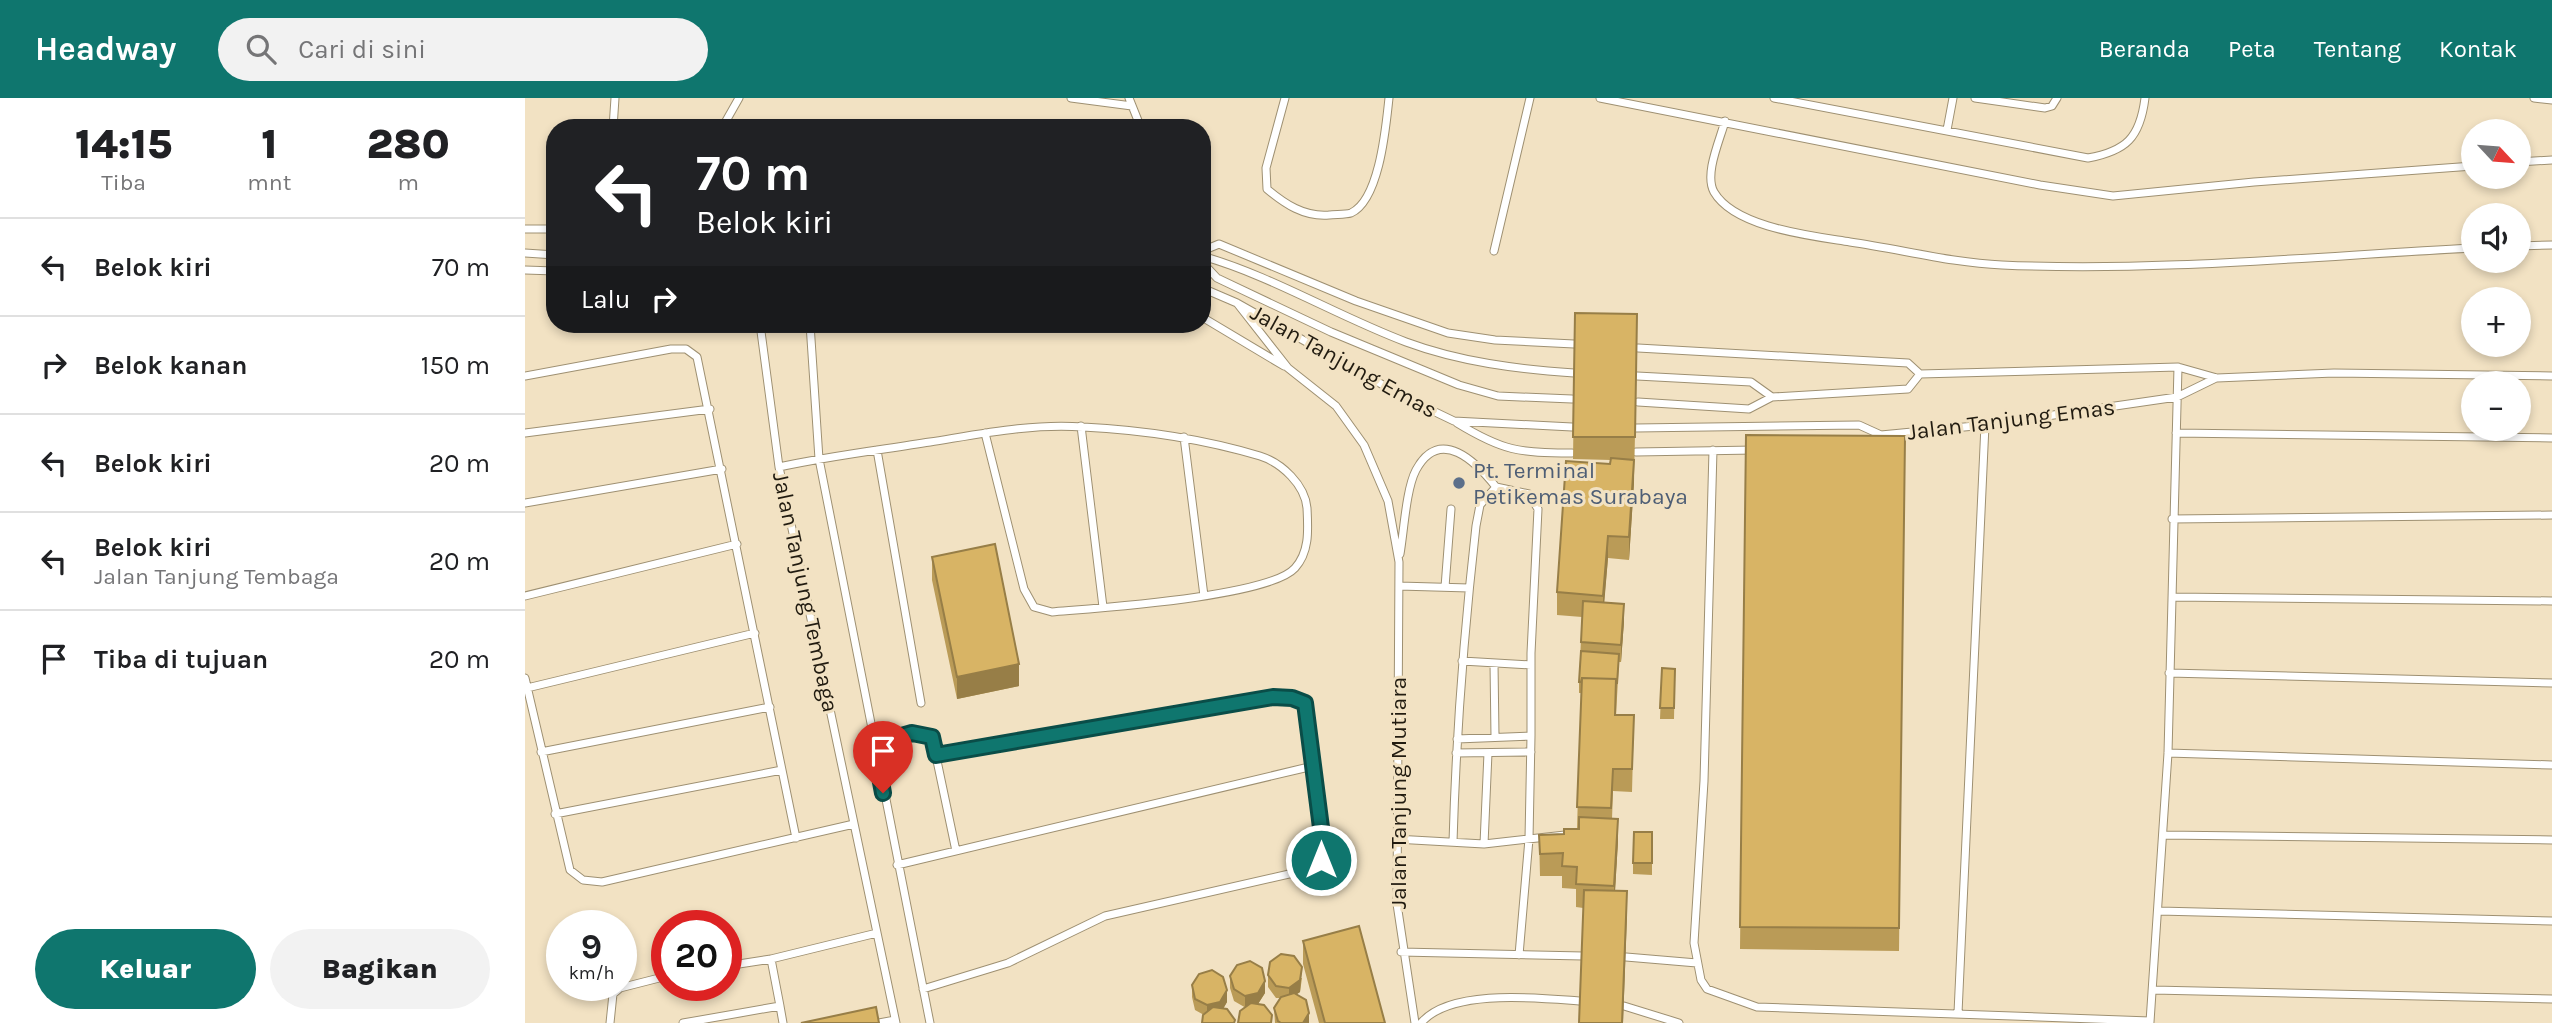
<!DOCTYPE html>
<html lang="id">
<meta charset="utf-8">
<style>
:root{--surface:#fff;--page:#f2f2f2;--text:#202124;--muted:#757577;--line:#e0e0e0;--accent:#0f766e}
body{margin:0;font-family:Karla,sans-serif;background:var(--page);color:var(--text);height:100vh;display:flex;flex-direction:column;font-size:26px;white-space:nowrap}
*{box-sizing:border-box;margin:0}
p{font-size:23px;color:var(--muted)}
.icon{flex:none;width:38px;height:38px;fill:none;stroke:currentColor;stroke-width:2;stroke-linecap:round;stroke-linejoin:round}
.map{position:relative;flex:1;overflow:hidden}
.side{display:flex;flex-direction:column;background:var(--surface);width:525px}
.side>*{flex:none}
.top-card{position:absolute;left:21px;top:21px;width:665px;height:214px;border-radius:28px;box-shadow:0 4px 10px #0003;background:#202124;color:#fff;overflow:hidden}
.needle{width:46px;rotate:116deg}
.fabs{position:absolute;left:1936px;top:21px;display:grid;gap:14px}
.fabs a{display:grid;place-items:center;width:70px;height:70px;border-radius:50%;background:var(--surface);box-shadow:0 4px 10px #0003;font-size:35px}
.speed{position:absolute;left:21px;top:812px;display:flex;gap:14px;font-size:35px;font-weight:700;text-align:center}
.speed>*{display:grid;place-content:center;width:91px;height:91px;border-radius:50%;background:var(--surface);box-shadow:0 4px 10px #0003;line-height:1}
.speed small{font-size:18px;font-weight:400}
.speed .limit{border:10px solid #d22;background:#fff;color:#111}
.pin{position:absolute;display:grid;place-items:center;width:60px;height:60px;color:#fff;margin:-72px -30px;border-radius:50% 50% 50% 0;rotate:-45deg;box-shadow:0 0 7px #0007}
.pin .icon{rotate:45deg}
.me{position:absolute;width:77px;margin:-38px;rotate:0deg;stroke-linejoin:round;filter:drop-shadow(0 0 5px #0008)}
.turn{display:flex;align-items:center;gap:24px;height:147px;padding:0 35px;font-size:32px}
.turn .icon{width:91px;height:91px;stroke-width:2.5}
.turn b{display:block;font-size:49px;line-height:60px}
.then{display:flex;align-items:center;height:66px;padding:0 35px;background:#0003;gap:14px;font-size:26px}
.eta{display:flex;justify-content:space-evenly;align-items:center;height:119px;text-align:center}
.eta b{font-size:42px;font-weight:800;line-height:49px}
.action{display:flex;gap:14px;margin-top:auto;padding:14px 35px}
.action a{flex:1;height:80px;border-radius:42px;background:var(--accent);color:#fff;font-size:28px;font-weight:800;line-height:80px;text-align:center}
.action a+a{background:var(--page);color:var(--text)}
ul{padding:0;list-style:none}
li{display:flex;align-items:center;gap:21px;height:98px;padding:0 35px;border-top:2px solid var(--line)}
li div{flex:1}
li b{display:block;font-size:26px}
li em{font-style:normal}
header{display:flex;align-items:center;gap:42px;box-sizing:border-box;height:98px;padding:0 35px;background:var(--accent);color:#fff}
header strong{font-size:33px}
nav{display:flex;gap:38px;margin-inline-start:auto;font-size:24px}
.search{width:490px;height:63px;background:var(--page);display:flex;align-items:center;gap:18px;box-sizing:border-box;padding:0 24px;border-radius:38px;color:var(--muted);font-size:26px}
main{display:flex;flex:1;min-height:0}
.map>svg:first-child{display:block}
.lines{fill:none;stroke-linecap:round;stroke-linejoin:round}
.lane-casing{stroke:#9e9072;stroke-width:9}
.lane{stroke:#fff;stroke-width:7}
.wall{fill:#ba9b57}
.shaded-wall{fill:#977e47}
.building{fill:#d8b465;stroke:#977e47;stroke-width:2}
.route-casing{stroke:#0a4d48;stroke-width:18}
.route{stroke:#0f766e;stroke-width:12}
.service-dot{fill:#5c6f8a;stroke:#f2e2c3;stroke-width:2.5}
.labels{text-anchor:middle;stroke-width:6;stroke-linejoin:round;paint-order:stroke}
.street-label{font-size:23px;fill:#211b10;stroke:#f2e2c3}
.service-label{font-size:23px;fill:#4e5e75;stroke:#f2e2c3;text-anchor:start}
</style>
<header>
<strong>Headway</strong>
<div class="search"><svg class="icon" aria-label="search" viewBox="0 0 24 24"><circle cx="10" cy="10" r="6"/><path d="M15 15l6 6"/></svg>Cari di sini</div>
<nav><a>Beranda</a><a>Peta</a><a>Tentang</a><a>Kontak</a></nav>
</header>
<main>
<section class="side">
<div class="eta">
<div><b>14:15</b><p>Tiba</p></div>
<div><b>1</b><p>mnt</p></div>
<div><b>280</b><p>m</p></div>
</div>
<ul>
<li><svg class="icon" aria-label="left" viewBox="0 0 24 24"><path d="M17 20v-9H6M10 6l-5 5 5 5"/></svg><div><b>Belok kiri</b></div><em>70 m</em></li>
<li><svg class="icon" aria-label="right" viewBox="0 0 24 24"><path d="M7 20v-9h11M14 6l5 5-5 5"/></svg><div><b>Belok kanan</b></div><em>150 m</em></li>
<li><svg class="icon" aria-label="left" viewBox="0 0 24 24"><path d="M17 20v-9H6M10 6l-5 5 5 5"/></svg><div><b>Belok kiri</b></div><em>20 m</em></li>
<li><svg class="icon" aria-label="left" viewBox="0 0 24 24"><path d="M17 20v-9H6M10 6l-5 5 5 5"/></svg><div><b>Belok kiri</b><p>Jalan Tanjung Tembaga</p></div><em>20 m</em></li>
<li><svg class="icon" aria-label="arrive" viewBox="0 0 24 24"><path d="M6 21V4h12l-3 4 3 4H6"/></svg><div><b>Tiba di tujuan</b></div><em>20 m</em></li>
</ul>
<div class="action"><a>Keluar</a><a>Bagikan</a></div>
</section>
<div class="map">
<svg width="2027" height="925" viewBox="0 0 2027 925">
<rect width="100%" height="100%" fill="#f2e2c3"/>
<g class="lines">
<defs>
<path id="lane" d="M 546,0 L 607,8
M 604,0 L 616,30
M 760,0 L 741,70 L 742,91 C 760,106 779,119 804,117 C 810,116 820,117 826,115 C 855,102 861,27 864,0
M 1075,0 L 1515,87 L 1588,98 L 1729,84 L 1948,68
M 1249,0 L 1563,60 C 1601,53 1615,40 1620,0
M 1450,0 L 1520,10 L 1527,8 L 1532,0
M 2009,0 L 2027,2
M 1200,23 C 1195,42 1179,76 1189,94 C 1210,130 1288,138 1325,144 C 1375,151 1427,165 1477,167 C 1633,174 1792,158 1948,150
M 88,30 L 90,0
M 197,30 L 214,0
M 1422,32 L 1428,0
M 1993,64 L 2027,62
M 0,131 L 30,131
M 1993,148 L 2027,147
M 677,153 L 694,146 L 831,203 L 923,235 L 970,242 L 1049,246
M 969,153 L 1005,0
M 0,155 L 30,157
M 677,158 C 747,178 812,218 881,244 C 935,264 992,271 1049,275
M 677,164 L 692,180 L 806,234 L 934,287 L 973,298 L 1047,301
M 0,172 L 30,173
M 677,190 L 712,205 L 883,301 L 929,323 L 1047,329
M 712,205 L 763,270 L 811,308 L 839,347 L 863,403 L 874,464 L 872,806 L 890,925
M 677,219 L 759,268
M 235,226 L 254,369 L 371,925
M 285,226 L 294,361 L 405,925
M 1113,250 L 1383,265 L 1395,276 L 1653,269 L 1692,280 L 1809,275 L 2027,278
M 0,278 L 146,251 L 161,251 L 172,259 L 271,740
M 1112,278 L 1226,284 L 1247,299 L 1383,291 L 1395,276
M 1113,304 L 1224,311 L 1247,299
M 932,325 C 978,353 994,355 1047,355
M 556,328 L 578,509
M 1111,330 L 1334,327 L 1356,337 L 1460,327 L 1652,299 L 1691,280
M 0,335 L 185,311
M 1651,335 L 2027,340
M 659,339 L 679,498
M 352,352 L 396,605
M 1188,352 L 1179,683 L 1169,845 L 1176,882 L 1182,891 L 1232,909 L 1625,923
M 1111,354 L 1230,352
M 254,369 C 304,358 355,352 405,344 C 455,336 508,325 558,329 C 618,332 678,341 735,358 C 757,365 780,387 782,410 C 783,431 785,453 770,470 C 744,499 572,510 527,514 L 509,509 L 499,491 L 460,335
M 0,405 L 197,371
M 1647,421 L 2027,417
M 875,456 C 879,433 881,391 891,372 C 915,327 952,365 971,389
M 874,488 L 944,490
M 920,489 L 926,411
M 0,498 L 212,446
M 1647,499 L 2027,503
M 937,563 L 1006,567
M 969,565 L 970,639
M 1644,575 L 2027,585
M 0,580 L 45,772 L 58,782 L 77,784 L 329,726
M 2,590 L 230,535
M 349,646 L 387,635 L 407,639 L 431,753
M 16,654 L 245,609
M 931,655 L 1006,654
M 1643,655 L 2027,667
M 30,716 L 257,672
M 1638,737 L 2027,742
M 870,741 L 959,746 L 1040,737
M 928,744 C 931,639 939,534 951,428 L 955,407 L 971,389 L 1004,396 L 1013,411 L 1006,555 L 1006,638 L 932,641
M 959,746 L 963,655
M 372,767 L 788,668 L 780,605 L 767,600 L 748,599 L 411,657
M 1634,813 L 2027,823
M 876,854 L 1058,858
M 994,857 L 1004,741 L 1006,638
M 1101,859 L 1172,865
M 246,861 L 352,835
M 201,868 L 246,861 L 255,908
M 398,891 L 483,865 L 580,818 L 786,771 L 796,762 L 799,753 L 788,668
M 1628,892 L 2027,901
M 1099,908 L 1154,925
M 1433,915 L 1460,327
M 1625,924 L 1643,655 L 1653,269
M 85,925 L 88,896 L 95,890 L 142,878
M 158,925 L 255,908 L 258,925
M 354,925 L 370,922
M 896,925 C 925,890 1014,900 1056,903"/>
</defs>
<!-- lane casing -->
<use href="#lane" class="lane-casing"/>
<!-- lane -->
<use href="#lane" class="lane"/>
</g>
<!-- wall -->
<path class="wall" d="M 1050,215 L 1112,238 L 1109,384 L 1104,462 L 1083,460 L 1079,504 L 1099,523 L 1096,564 L 1094,564 L 1091,617 L 1109,617 L 1107,694 L 1088,693 L 1087,721 L 1093,743 L 1090,793 L 1102,816 L 1051,809 L 1051,791 L 1037,790 L 1037,778 L 1015,778 L 1014,737 L 1039,736 L 1052,731 L 1056,595 L 1054,595 L 1054,584 L 1057,519 L 1032,517 L 1032,494 L 1085,366 L 1086,362 L 1048,361 Z
M 1221,337 L 1380,338 L 1374,853 L 1215,851 Z
M 407,459 L 494,588 L 432,601 L 407,482 Z
M 1137,570 L 1150,571 L 1149,621 L 1135,621 Z
M 1127,734 L 1127,777 L 1108,776 L 1108,765 Z
M 778,843 L 860,925 L 794,925 L 778,866 Z
M 743,877 L 777,880 L 775,894 L 771,896 L 784,925 L 750,925 L 749,910 L 755,900 L 751,900 L 743,889 Z
M 705,878 L 740,895 L 733,906 L 747,925 L 709,903 L 705,890 Z
M 667,887 L 702,904 L 698,911 L 679,917 L 670,912 L 667,899 Z"/>
<!-- shaded-wall -->
<path class="shaded-wall" d="M 1109,362 L 1109,384 L 1104,462 L 1104,439 Z
M 1083,438 L 1083,460 L 1078,520 L 1078,498 Z
M 1099,506 L 1099,523 L 1096,564 L 1096,547 Z
M 494,566 L 494,588 L 432,601 L 432,579 Z
M 1093,721 L 1093,743 L 1089,810 L 1089,788 Z
M 1102,793 L 1102,816 L 1098,925 L 1097,925 Z
M 777,869 L 775,894 L 764,902 L 764,890 Z
M 740,883 L 740,895 L 733,906 L 720,909 L 720,898 Z
M 702,892 L 702,904 L 695,916 L 682,919 L 682,907 Z
M 784,915 L 784,925 L 778,925 Z"/>
<!-- building -->
<path class="building" d="M 1050,215 L 1112,216 L 1110,339 L 1048,339 Z
M 1221,337 L 1380,338 L 1374,830 L 1215,829 Z
M 1086,360 L 1109,362 L 1104,439 L 1083,438 L 1078,498 L 1032,494 L 1041,363 L 1085,366 Z
M 470,446 L 494,566 L 432,579 L 407,459 Z
M 1058,503 L 1099,506 L 1096,547 L 1056,544 Z
M 1056,553 L 1094,556 L 1092,586 L 1091,581 L 1057,580 L 1056,584 L 1054,584 Z
M 1137,570 L 1150,571 L 1149,610 L 1135,610 Z
M 1057,580 L 1091,581 L 1090,617 L 1109,617 L 1107,671 L 1088,671 L 1086,710 L 1052,709 Z
M 1054,719 L 1093,721 L 1089,788 L 1051,786 L 1052,769 L 1037,768 L 1038,755 L 1015,756 L 1014,737 L 1039,736 L 1039,731 L 1054,731 Z
M 1109,734 L 1127,734 L 1127,765 L 1108,765 Z
M 1059,792 L 1102,793 L 1097,925 L 1054,925 Z
M 834,828 L 860,925 L 800,925 L 778,843 Z
M 756,856 L 769,858 L 777,869 L 775,882 L 764,890 L 751,888 L 743,877 L 745,864 Z
M 725,863 L 737,870 L 740,883 L 733,895 L 720,898 L 709,891 L 705,878 L 712,867 Z
M 687,872 L 698,879 L 702,892 L 695,904 L 682,907 L 670,901 L 667,887 L 674,876 Z
M 769,895 L 781,902 L 784,915 L 778,925 L 756,925 L 753,923 L 749,910 L 756,899 Z
M 726,905 L 739,907 L 747,917 L 746,925 L 713,925 L 715,913 Z
M 351,909 L 354,925 L 276,925 Z
M 688,909 L 702,911 L 710,922 L 709,925 L 677,925 L 678,917 Z"/>
<g class="lines">
<defs>
<path id="route" d="M 358,695 L 349,646 L 387,635 L 407,639 L 411,657 L 748,599 L 767,600 L 780,605 L 799,753 L 796,762"/>
</defs>
<!-- route casing -->
<use href="#route" class="route-casing"/>
<!-- route -->
<use href="#route" class="route"/>
</g>
<!-- markers -->
<circle class="service-dot" cx="934" cy="385" r="7"/>
<g class="labels">
<!-- street labels -->
<g class="street-label">
<text transform="translate(819 263) rotate(29)" y="8">Jalan Tanjung Emas</text>
<text transform="translate(1486 321) rotate(-7)" y="8">Jalan Tanjung Emas</text>
<text transform="translate(281 494) rotate(78)" y="8">Jalan Tanjung Tembaga</text>
<text transform="translate(873 695) rotate(-90)" y="8">Jalan Tanjung Mutiara</text>
</g>
<!-- service labels -->
<g class="service-label">
<text x="948" y="380">Pt. Terminal<tspan x="948" dy="26">Petikemas Surabaya</tspan></text>
</g>
</g>
</svg>
<div class="fabs">
<a><svg class="needle" viewBox="-14 -14 28 28"><path d="M0-13l5 13h-10z" fill="#e53935"/><path d="M0 13l5-13h-10z" fill="#757577"/></svg></a>
<a><svg class="icon" aria-label="sound" viewBox="0 0 24 24"><path d="M4 9h4l5-4v14l-5-4H4zM17 9q2 3 0 6"/></svg></a>
<a>+</a>
<a>−</a>
</div>
<div class="speed"><div>9<small>km/h</small></div><div class="limit">20</div></div>
<div class="pin" style="left:358px;top:695px;background:#d93025"><svg class="icon" aria-label="arrive" viewBox="0 0 24 24"><path d="M6 21V4h12l-3 4 3 4H6"/></svg></div>
<svg class="me" style="left:796px;top:762px" viewBox="-20 -20 40 40"><circle r="17" fill="#0f766e" stroke="#fff" stroke-width="3"/><path d="M0-11L8 9 0 5-8 9z" fill="#fff"/></svg>
<div class="top-card">
<div class="turn"><svg class="icon" aria-label="left" viewBox="0 0 24 24"><path d="M17 20v-9H6M10 6l-5 5 5 5"/></svg><div><b>70 m</b>Belok kiri</div></div>
<div class="then">Lalu<svg class="icon" aria-label="right" viewBox="0 0 24 24"><path d="M7 20v-9h11M14 6l5 5-5 5"/></svg></div>
</div>
</div>
</main>
